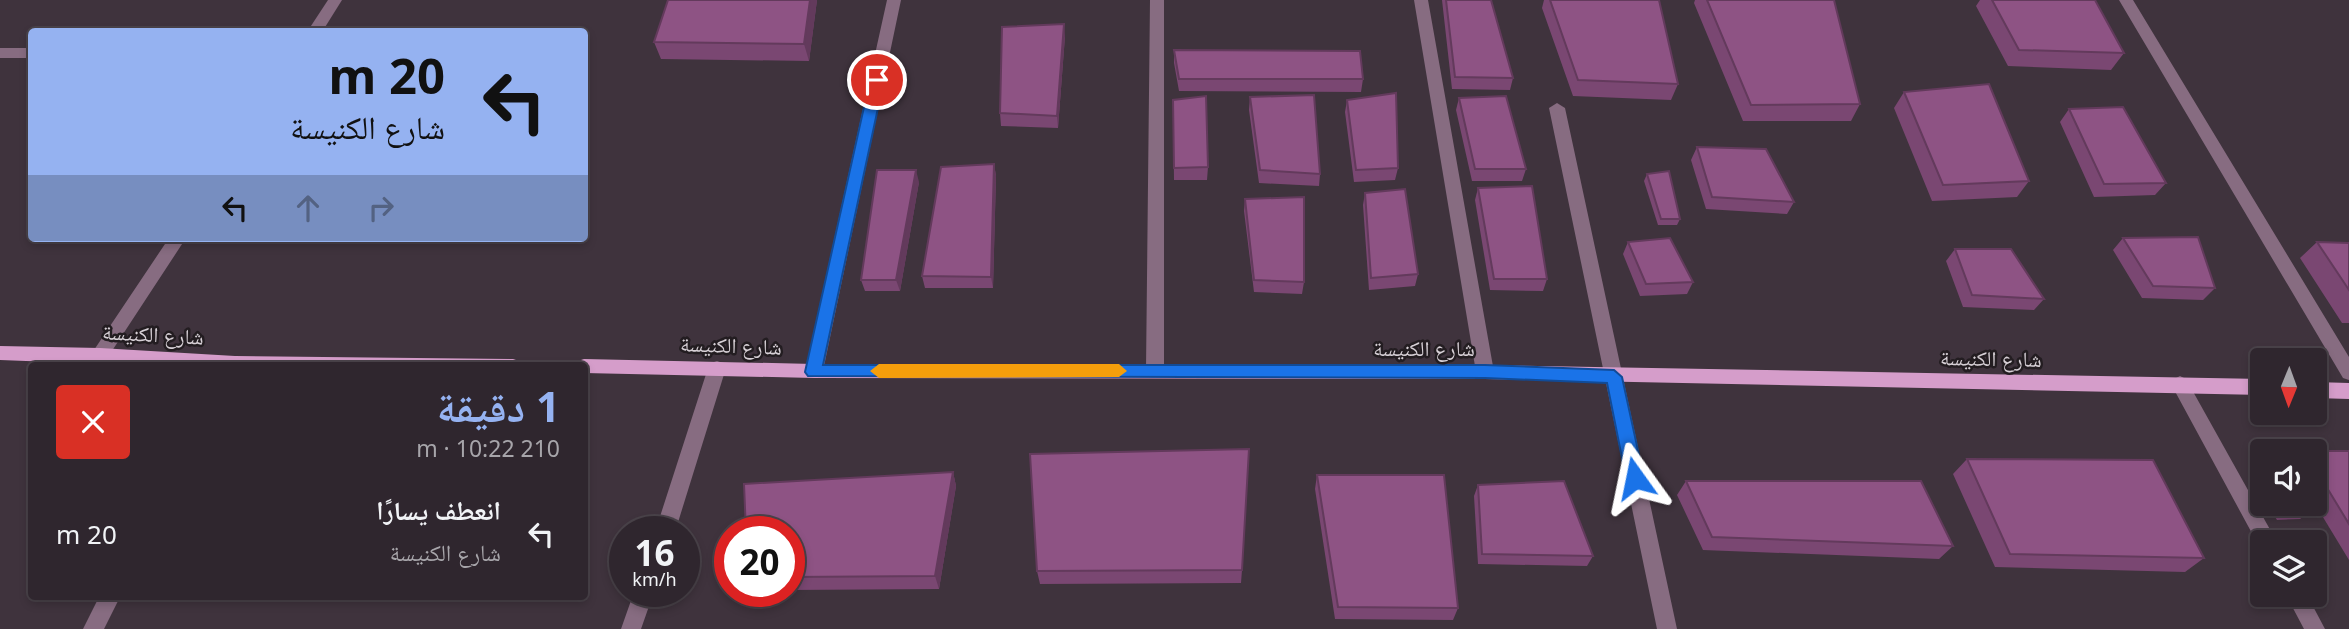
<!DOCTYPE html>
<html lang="ar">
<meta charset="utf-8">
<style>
:root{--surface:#2f262e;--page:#3b323a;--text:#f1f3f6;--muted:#a7a5aa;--line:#4a434a;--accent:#95b2f1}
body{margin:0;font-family:"Noto Sans","Noto Naskh Arabic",sans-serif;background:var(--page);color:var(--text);direction:rtl;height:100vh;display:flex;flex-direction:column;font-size:26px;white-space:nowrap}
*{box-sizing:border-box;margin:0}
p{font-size:23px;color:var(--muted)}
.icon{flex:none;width:38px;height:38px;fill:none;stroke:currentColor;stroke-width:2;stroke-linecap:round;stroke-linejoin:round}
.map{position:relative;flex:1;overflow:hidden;direction:ltr}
.panel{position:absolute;left:28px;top:362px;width:560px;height:238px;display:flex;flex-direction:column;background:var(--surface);border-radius:7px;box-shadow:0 4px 10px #0003,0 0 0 2px var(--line);direction:rtl}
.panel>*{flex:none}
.hud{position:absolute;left:28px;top:28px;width:560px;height:214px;border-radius:7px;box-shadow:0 4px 10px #0003,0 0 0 2px var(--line);direction:rtl;background:#95b2f1;color:#111;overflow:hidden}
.needle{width:46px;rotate:181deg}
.fabs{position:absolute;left:2250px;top:348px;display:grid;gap:14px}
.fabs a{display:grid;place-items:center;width:77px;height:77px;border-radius:7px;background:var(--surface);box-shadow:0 4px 10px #0003,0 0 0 2px var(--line);font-size:35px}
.speed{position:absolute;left:609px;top:516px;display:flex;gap:14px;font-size:35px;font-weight:700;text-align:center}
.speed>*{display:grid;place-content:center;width:91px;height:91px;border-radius:50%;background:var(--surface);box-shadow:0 4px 10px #0003,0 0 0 2px var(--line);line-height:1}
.speed small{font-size:18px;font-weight:400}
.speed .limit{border:10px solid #d22;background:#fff;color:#111}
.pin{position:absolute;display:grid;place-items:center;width:60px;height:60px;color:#fff;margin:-30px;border:4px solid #fff;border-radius:50%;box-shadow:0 2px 7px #0007}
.me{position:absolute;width:77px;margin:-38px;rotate:348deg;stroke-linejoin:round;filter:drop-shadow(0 0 5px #0008)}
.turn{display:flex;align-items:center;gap:24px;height:147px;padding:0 28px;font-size:32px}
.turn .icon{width:91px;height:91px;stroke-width:2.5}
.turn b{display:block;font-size:49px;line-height:60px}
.lanes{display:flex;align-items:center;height:66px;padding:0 28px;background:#0003;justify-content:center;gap:35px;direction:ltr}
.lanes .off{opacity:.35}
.round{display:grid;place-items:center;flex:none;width:74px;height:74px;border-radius:7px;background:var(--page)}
.overview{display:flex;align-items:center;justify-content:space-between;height:119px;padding:0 28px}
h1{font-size:42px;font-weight:700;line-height:52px;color:var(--accent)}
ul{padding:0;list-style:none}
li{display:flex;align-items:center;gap:21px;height:105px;padding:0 28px}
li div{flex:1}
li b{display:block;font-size:26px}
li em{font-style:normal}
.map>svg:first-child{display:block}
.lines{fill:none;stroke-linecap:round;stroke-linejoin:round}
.minor{fill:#876c81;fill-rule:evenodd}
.major{fill:#d59dca;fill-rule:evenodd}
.wall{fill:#7a4772}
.shaded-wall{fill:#633a5c}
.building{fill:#8e5384;stroke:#633a5c;stroke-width:2}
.route{fill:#1a73e8;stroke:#114b97;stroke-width:2}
.slow{fill:#f59e0b}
.labels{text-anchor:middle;stroke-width:5;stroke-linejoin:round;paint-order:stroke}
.street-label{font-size:21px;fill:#d7d0d6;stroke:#231d21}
</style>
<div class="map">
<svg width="2349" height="629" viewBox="0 0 2349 629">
<rect width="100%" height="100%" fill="#3f333d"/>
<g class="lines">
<!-- minor -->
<path class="minor" d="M 328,0 L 342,0 L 322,32 L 307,32 Z
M 887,0 L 901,0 L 823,371 L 820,376 L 808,376 L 805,371 Z
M 1150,0 L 1164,0 L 1164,370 L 1161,375 L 1149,375 L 1146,370 Z
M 1414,0 L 1428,0 L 1494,372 L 1491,377 L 1479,377 L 1476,372 Z
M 2119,0 L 2133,0 L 2349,357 L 2349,380 L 2343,378 Z
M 0,48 L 32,48 L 32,58 L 0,58 Z
M 1557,103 L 1565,108 L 1677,629 L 1657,629 L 1549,108 Z
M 169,238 L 186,238 L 106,360 L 94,360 L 91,355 L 94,350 Z
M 717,361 L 723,363 L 726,368 L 675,532 L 655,532 L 708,368 L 711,363 Z
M 2180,376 L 2186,379 L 2277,542 L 2263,542 L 2263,549 L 2260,548 L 2171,384 L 2174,379 Z
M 634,592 L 654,592 L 641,629 L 621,629 Z
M 2286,595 L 2307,595 L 2325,629 L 2304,629 Z
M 99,597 L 120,597 L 104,629 L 83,629 Z"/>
<!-- major -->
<path class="major" d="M 0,346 L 100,348 L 235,356 L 513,359 L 519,361 L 522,366 L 157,366 L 0,360 Z
M 584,359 L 814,364 L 1485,365 L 2263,379 L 2263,395 L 1485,379 L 814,378 L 584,373 L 584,366 L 575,366 L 578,361 Z
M 2315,382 L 2349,383 L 2349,399 L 2315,398 Z"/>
</g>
<!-- wall -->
<path class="wall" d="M 668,0 L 817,0 L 809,61 L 661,59 L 654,42 Z
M 1442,0 L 1491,0 L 1513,78 L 1510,90 L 1452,89 Z
M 1544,0 L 1659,0 L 1678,84 L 1671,100 L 1573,96 L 1542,8 Z
M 1695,0 L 1834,0 L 1860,104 L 1851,121 L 1743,121 L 1694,3 Z
M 1980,0 L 2095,0 L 2124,53 L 2111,70 L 2008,66 L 1976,6 Z
M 1065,36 L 1058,128 L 1001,126 L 1000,113 Z
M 1174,50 L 1363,79 L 1361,92 L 1179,91 L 1174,63 Z
M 1904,92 L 2029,181 L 2017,197 L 1932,201 L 1894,108 Z
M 1250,97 L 1320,174 L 1319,186 L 1259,183 L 1249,110 Z
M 1459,98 L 1526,169 L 1522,181 L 1472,181 L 1456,110 Z
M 1173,100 L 1208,167 L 1207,180 L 1174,180 Z
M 1347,100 L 1398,168 L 1395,180 L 1354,182 L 1345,112 Z
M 2069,109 L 2166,183 L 2155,195 L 2094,197 L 2060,122 Z
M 1697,147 L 1794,202 L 1787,214 L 1706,209 L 1691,160 Z
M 994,164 L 996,176 L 993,288 L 925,288 L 922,276 Z
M 1647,174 L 1680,219 L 1677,225 L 1658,225 L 1644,181 Z
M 919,182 L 900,291 L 865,291 L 861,280 Z
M 1478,188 L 1547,279 L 1543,291 L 1490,290 L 1475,200 Z
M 1365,193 L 1418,274 L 1415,286 L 1369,290 L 1363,205 Z
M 1245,199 L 1304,282 L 1302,294 L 1254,292 L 1244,211 Z
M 2123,238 L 2215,288 L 2203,300 L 2142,298 L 2113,250 Z
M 1628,242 L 1693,282 L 1687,294 L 1640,296 L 1623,254 Z
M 2317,242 L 2349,243 L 2349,323 L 2342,323 L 2300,258 Z
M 1955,249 L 2044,299 L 2034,310 L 1963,307 L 1946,261 Z
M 2349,451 L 2349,560 L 2315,504 L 2315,452 L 2304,452 Z
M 1967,459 L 2204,558 L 2185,572 L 1995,567 L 1953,474 Z
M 2256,468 L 2263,468 L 2263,497 L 2249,474 Z
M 953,472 L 956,486 L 939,589 L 789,590 L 789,532 Z
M 1317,475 L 1458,608 L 1453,620 L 1335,619 L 1315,489 Z
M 1686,481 L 1953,546 L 1939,559 L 1703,550 L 1677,495 Z
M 1478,485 L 1593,556 L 1587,566 L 1478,564 L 1474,496 Z
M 2267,504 L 2302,504 L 2308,513 L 2300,519 L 2277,520 Z
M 1242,570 L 1241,583 L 1040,584 L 1037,571 Z"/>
<!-- shaded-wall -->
<path class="shaded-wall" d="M 810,0 L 817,0 L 809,61 L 804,44 Z
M 1064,24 L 1065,36 L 1058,128 L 1057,116 Z
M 994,164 L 996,176 L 993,288 L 991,277 Z
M 916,170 L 919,182 L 900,291 L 896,280 Z
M 953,472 L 956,486 L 939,589 L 935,576 Z"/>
<!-- building -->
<path class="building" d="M 668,0 L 810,0 L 804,44 L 654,42 Z
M 1446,0 L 1491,0 L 1513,78 L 1455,77 Z
M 1550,0 L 1659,0 L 1678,84 L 1578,80 Z
M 1707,0 L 1834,0 L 1860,104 L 1751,105 Z
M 1992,0 L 2095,0 L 2124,53 L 2019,50 Z
M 1064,24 L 1057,116 L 1000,113 L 1002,27 Z
M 1174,50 L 1360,51 L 1363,79 L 1179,79 Z
M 1989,84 L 2029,181 L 1943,185 L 1904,92 Z
M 1396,93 L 1398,168 L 1356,170 L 1347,100 Z
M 1314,95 L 1320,174 L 1260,170 L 1250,97 Z
M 1206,96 L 1208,167 L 1174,168 L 1173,100 Z
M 1506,96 L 1526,169 L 1475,169 L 1459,98 Z
M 2123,107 L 2166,183 L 2104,184 L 2069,109 Z
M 1697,147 L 1766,149 L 1794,202 L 1712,197 Z
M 994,164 L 991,277 L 922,276 L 941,167 Z
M 877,170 L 916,170 L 896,280 L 861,280 Z
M 1669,171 L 1680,219 L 1661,219 L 1647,174 Z
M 1532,186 L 1547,279 L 1494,279 L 1478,188 Z
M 1405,189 L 1418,274 L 1371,278 L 1365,193 Z
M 1304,197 L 1304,282 L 1254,280 L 1245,199 Z
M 2198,237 L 2215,288 L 2153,286 L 2123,238 Z
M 1670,238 L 1693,282 L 1646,284 L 1628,242 Z
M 2317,242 L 2349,243 L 2349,290 Z
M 1955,249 L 2011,249 L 2044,299 L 1972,295 Z
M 1249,449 L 1242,570 L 1037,571 L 1030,454 Z
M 2305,451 L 2349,451 L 2349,524 L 2315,468 L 2315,452 Z
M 1967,459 L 2153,460 L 2204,558 L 2010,554 Z
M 2256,468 L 2263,468 L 2263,478 Z
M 953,472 L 935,576 L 789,577 L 789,532 L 746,532 L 744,484 Z
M 1317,475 L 1444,475 L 1458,608 L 1338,607 Z
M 1564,481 L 1593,556 L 1482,554 L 1478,485 Z
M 1686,481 L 1921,481 L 1953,546 L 1712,537 Z
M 2279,504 L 2302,504 L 2308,513 L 2285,514 Z"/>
<!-- route -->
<path class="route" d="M 877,75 L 884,80 L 823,365 L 1485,365 L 1614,370 L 1622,377 L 1644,478 L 1641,483 L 1635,485 L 1626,478 L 1607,383 L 1485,378 L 808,376 L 805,372 L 870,80 Z"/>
<!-- slow -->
<path class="slow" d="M 879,364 L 1119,364 L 1127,371 L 1119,377 L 879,378 L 870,371 Z"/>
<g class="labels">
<!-- street labels -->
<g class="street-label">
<text transform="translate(153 335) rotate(3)" y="7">شارع الكنيسة</text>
<text transform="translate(731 346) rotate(2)" y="7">شارع الكنيسة</text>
<text x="1424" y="356">شارع الكنيسة</text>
<text transform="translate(1991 359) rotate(1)" y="7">شارع الكنيسة</text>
</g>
</g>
</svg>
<div class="fabs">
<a><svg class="needle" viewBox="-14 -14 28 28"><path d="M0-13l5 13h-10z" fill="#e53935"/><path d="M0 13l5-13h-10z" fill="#a7a5aa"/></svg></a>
<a><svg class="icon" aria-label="sound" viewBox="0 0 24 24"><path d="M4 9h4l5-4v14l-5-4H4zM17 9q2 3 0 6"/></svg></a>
<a><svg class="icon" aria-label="layers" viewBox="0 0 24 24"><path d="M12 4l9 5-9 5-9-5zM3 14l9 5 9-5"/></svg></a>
</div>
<div class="speed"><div>16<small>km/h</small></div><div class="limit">20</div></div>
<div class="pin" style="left:877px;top:80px;background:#d93025"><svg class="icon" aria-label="arrive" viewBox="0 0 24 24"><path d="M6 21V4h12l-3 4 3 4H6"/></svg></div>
<svg class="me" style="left:1635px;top:478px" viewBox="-20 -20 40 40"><path d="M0-17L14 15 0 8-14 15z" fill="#1a73e8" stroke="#fff" stroke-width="4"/></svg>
<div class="hud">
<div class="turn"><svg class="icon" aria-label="left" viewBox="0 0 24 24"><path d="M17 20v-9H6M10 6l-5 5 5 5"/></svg><div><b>20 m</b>شارع الكنيسة</div></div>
<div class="lanes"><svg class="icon" aria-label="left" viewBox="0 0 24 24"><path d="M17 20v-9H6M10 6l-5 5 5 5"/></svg><svg class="icon off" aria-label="ahead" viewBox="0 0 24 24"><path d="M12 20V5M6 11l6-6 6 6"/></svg><svg class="icon off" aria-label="right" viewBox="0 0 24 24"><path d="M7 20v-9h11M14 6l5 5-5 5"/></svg></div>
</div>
<section class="panel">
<div class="overview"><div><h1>1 دقيقة</h1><p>210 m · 10:22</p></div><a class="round" style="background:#d93025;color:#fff"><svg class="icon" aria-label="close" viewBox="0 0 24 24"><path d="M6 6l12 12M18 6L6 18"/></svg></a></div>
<ul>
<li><svg class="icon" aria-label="left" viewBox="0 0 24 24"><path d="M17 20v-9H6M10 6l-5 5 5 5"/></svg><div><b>انعطف يسارًا</b><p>شارع الكنيسة</p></div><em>20 m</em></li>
</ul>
</section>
</div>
